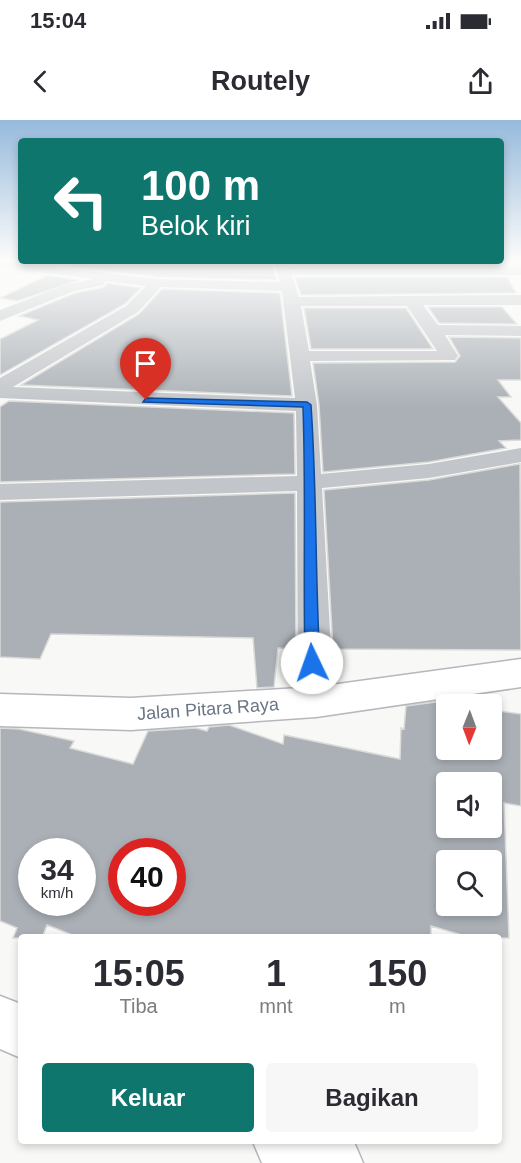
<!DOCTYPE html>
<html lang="id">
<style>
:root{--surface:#fff;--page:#f7f7f7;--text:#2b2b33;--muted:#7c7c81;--accent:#0f766e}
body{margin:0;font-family:Helvetica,sans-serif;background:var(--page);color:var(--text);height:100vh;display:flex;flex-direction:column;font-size:22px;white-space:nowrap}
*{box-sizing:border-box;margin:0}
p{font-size:20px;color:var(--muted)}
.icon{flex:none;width:33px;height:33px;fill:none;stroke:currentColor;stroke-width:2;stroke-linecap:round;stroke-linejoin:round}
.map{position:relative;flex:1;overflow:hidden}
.sheet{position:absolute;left:18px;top:814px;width:484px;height:210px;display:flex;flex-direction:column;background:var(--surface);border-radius:6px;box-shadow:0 3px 9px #0003}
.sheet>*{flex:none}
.top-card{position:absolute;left:18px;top:18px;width:486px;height:126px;border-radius:6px;box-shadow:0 3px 9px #0003;background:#0f766e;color:#fff;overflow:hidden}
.needle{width:39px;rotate:181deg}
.tools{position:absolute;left:436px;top:574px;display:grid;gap:12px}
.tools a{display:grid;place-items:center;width:66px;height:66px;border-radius:6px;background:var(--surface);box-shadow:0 3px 9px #0003;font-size:30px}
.speed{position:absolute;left:18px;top:718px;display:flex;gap:12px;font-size:30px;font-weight:700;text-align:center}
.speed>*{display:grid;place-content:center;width:78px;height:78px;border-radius:50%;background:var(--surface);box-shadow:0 3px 9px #0003;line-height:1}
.speed small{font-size:15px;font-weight:400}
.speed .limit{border:9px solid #d22;background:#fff;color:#111}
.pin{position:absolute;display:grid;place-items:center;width:51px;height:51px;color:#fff;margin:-62px -26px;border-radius:50% 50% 50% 0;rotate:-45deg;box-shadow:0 0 6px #0007}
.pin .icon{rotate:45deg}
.me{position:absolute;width:66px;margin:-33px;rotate:357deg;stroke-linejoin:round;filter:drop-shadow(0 0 4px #0008)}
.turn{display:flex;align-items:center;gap:21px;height:126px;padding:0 24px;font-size:27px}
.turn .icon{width:78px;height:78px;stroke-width:2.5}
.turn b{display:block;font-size:42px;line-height:51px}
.eta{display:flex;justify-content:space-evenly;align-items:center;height:102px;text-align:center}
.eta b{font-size:36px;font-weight:800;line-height:42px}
.primary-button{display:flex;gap:12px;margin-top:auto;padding:12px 24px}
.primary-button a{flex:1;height:69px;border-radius:6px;background:var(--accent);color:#fff;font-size:24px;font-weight:800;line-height:69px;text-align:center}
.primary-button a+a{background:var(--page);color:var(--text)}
.status{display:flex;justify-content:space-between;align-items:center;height:42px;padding:0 30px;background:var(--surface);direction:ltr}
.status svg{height:16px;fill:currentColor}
header{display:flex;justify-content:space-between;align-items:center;height:78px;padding:0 24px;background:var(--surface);font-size:27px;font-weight:800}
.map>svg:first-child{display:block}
.building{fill:#aab0b6;stroke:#dadad8;stroke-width:1.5;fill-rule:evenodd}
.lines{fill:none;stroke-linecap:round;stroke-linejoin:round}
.major-casing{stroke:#b4b7bc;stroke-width:3}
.highway-casing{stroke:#b5b8bc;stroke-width:3}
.minor{fill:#c2c5c9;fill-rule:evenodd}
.major{fill:#fff;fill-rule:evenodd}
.highway{fill:#fff;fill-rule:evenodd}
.route{fill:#1a73e8;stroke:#114b97;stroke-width:1.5}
.labels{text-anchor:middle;stroke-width:6;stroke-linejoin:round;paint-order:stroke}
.street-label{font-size:18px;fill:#6a7685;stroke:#fff}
</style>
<div class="status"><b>15:04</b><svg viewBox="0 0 49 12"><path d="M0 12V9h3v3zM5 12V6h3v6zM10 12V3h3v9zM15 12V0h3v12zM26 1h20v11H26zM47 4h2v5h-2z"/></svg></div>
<header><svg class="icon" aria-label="back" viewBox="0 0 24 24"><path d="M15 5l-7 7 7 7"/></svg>Routely<svg class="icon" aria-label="share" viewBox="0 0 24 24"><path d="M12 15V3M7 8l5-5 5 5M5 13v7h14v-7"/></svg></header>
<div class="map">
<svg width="521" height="1043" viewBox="0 0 521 1043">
<rect width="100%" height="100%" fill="#f8f8f6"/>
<!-- building -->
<path class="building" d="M 79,141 L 271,141 L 277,160 L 157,157 L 68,146 Z
M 289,141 L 497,141 L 499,145 L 291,145 Z
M 48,155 L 80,160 L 17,181 L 0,178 Z
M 295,157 L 507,157 L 516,173 L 301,175 Z
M 107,163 L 141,168 L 125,184 L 0,255 L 0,219 L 38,200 L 19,196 L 75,173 L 104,167 Z
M 162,169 L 280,173 L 292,276 L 21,265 L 139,194 Z
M 428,187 L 502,187 L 517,204 L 439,203 Z
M 304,188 L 406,188 L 433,229 L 311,229 Z
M 449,217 L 521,218 L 521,260 L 498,260 L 511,277 L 498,277 L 521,303 L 521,320 L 499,321 L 506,328 L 429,342 L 323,352 L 319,285 L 313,243 L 455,242 L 460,236 Z
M 9,281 L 294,293 L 295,354 L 0,362 L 0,287 Z
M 520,344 L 521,530 L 333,529 L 324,370 L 429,360 Z
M 295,373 L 296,529 L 278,528 L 274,567 L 257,568 L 253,518 L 51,514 L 40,539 L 0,537 L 0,382 Z
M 443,581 L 463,585 L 447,585 L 447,630 L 492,630 L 492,590 L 521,594 L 521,686 L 504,683 L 509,818 L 472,818 L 431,806 L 431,818 L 80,818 L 47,805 L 42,818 L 13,818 L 17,808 L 0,801 L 0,608 L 19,609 L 74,621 L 70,628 L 133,644 L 148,611 L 196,608 L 207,611 L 209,607 L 229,605 L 283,624 L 284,615 L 400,639 L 401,608 L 404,609 L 406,586 ZM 447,663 L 492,663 L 492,708 L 447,708 ZM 32,732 L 82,732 L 82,783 L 32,783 ZM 122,732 L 172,732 L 172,783 L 122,783 ZM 447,741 L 492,741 L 492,786 L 447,786 Z"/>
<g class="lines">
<defs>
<path id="major" d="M 521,539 L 521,567 L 316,597 L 131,610 L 0,606 L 0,574 L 131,578 L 316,567 Z"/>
<path id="highway" d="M 0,876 L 21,884 L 21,938 L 0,929 Z
M 253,1022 L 354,1022 L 363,1043 L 262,1043 Z"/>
</defs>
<!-- major casing -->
<use href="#major" class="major-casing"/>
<!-- highway casing -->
<use href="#highway" class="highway-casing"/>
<!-- minor -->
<path class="minor" d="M 0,141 L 157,159 L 280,162 L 273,141 L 287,141 L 289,147 L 521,147 L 521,155 L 292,155 L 299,177 L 521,175 L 521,185 L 423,185 L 438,205 L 521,206 L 521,216 L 445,215 L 458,236 L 455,240 L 310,241 L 317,285 L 321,354 L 429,344 L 521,328 L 521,342 L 429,358 L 322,368 L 334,582 L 329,593 L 316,597 L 303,593 L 298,582 L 297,371 L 0,380 L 0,364 L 297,356 L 296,291 L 0,278 L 0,258 L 126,186 L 146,166 L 105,161 L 104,165 L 74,171 L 0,201 L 0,190 L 65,165 L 93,159 L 0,147 ZM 161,167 L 282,171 L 295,278 L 13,267 L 138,192 ZM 301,186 L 407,186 L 437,231 L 309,231 Z"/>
<!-- major -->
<use href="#major" class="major"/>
<!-- highway -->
<use href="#highway" class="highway"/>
</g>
<!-- sky -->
<linearGradient id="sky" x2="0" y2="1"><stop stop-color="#96badc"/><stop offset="0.49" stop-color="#fcfcfb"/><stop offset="1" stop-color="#fcfcfb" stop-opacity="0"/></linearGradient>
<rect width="521" height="287" fill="url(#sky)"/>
<!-- route -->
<path class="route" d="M 146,278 L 307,282 L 311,285 C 317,371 315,457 320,543 L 317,547 L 312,549 L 305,543 C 303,458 306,373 303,287 L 143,282 Z"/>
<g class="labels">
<!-- street labels -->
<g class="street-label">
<text transform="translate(208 589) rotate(-4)" y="6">Jalan Pitara Raya</text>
</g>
</g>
</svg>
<div class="tools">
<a><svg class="needle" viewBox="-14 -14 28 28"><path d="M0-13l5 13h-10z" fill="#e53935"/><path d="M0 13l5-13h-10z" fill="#7c7c81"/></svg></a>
<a><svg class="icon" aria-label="sound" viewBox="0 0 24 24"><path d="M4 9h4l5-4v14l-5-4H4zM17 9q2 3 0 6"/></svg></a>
<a><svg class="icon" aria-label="search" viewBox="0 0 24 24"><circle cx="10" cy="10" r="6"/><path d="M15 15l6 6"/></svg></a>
</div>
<div class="speed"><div>34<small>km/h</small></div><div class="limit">40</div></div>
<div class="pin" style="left:146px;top:280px;background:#d93025"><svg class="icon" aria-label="arrive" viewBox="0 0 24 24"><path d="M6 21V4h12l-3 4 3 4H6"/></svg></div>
<svg class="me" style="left:312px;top:543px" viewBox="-20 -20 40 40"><circle r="19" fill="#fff"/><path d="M0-13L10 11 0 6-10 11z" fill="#1a73e8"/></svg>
<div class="top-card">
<div class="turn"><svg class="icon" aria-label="left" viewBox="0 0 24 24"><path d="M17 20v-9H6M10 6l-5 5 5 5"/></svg><div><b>100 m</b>Belok kiri</div></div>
</div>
<section class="sheet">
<div class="eta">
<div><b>15:05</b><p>Tiba</p></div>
<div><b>1</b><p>mnt</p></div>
<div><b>150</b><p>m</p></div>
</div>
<div class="primary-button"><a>Keluar</a><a>Bagikan</a></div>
</section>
</div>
